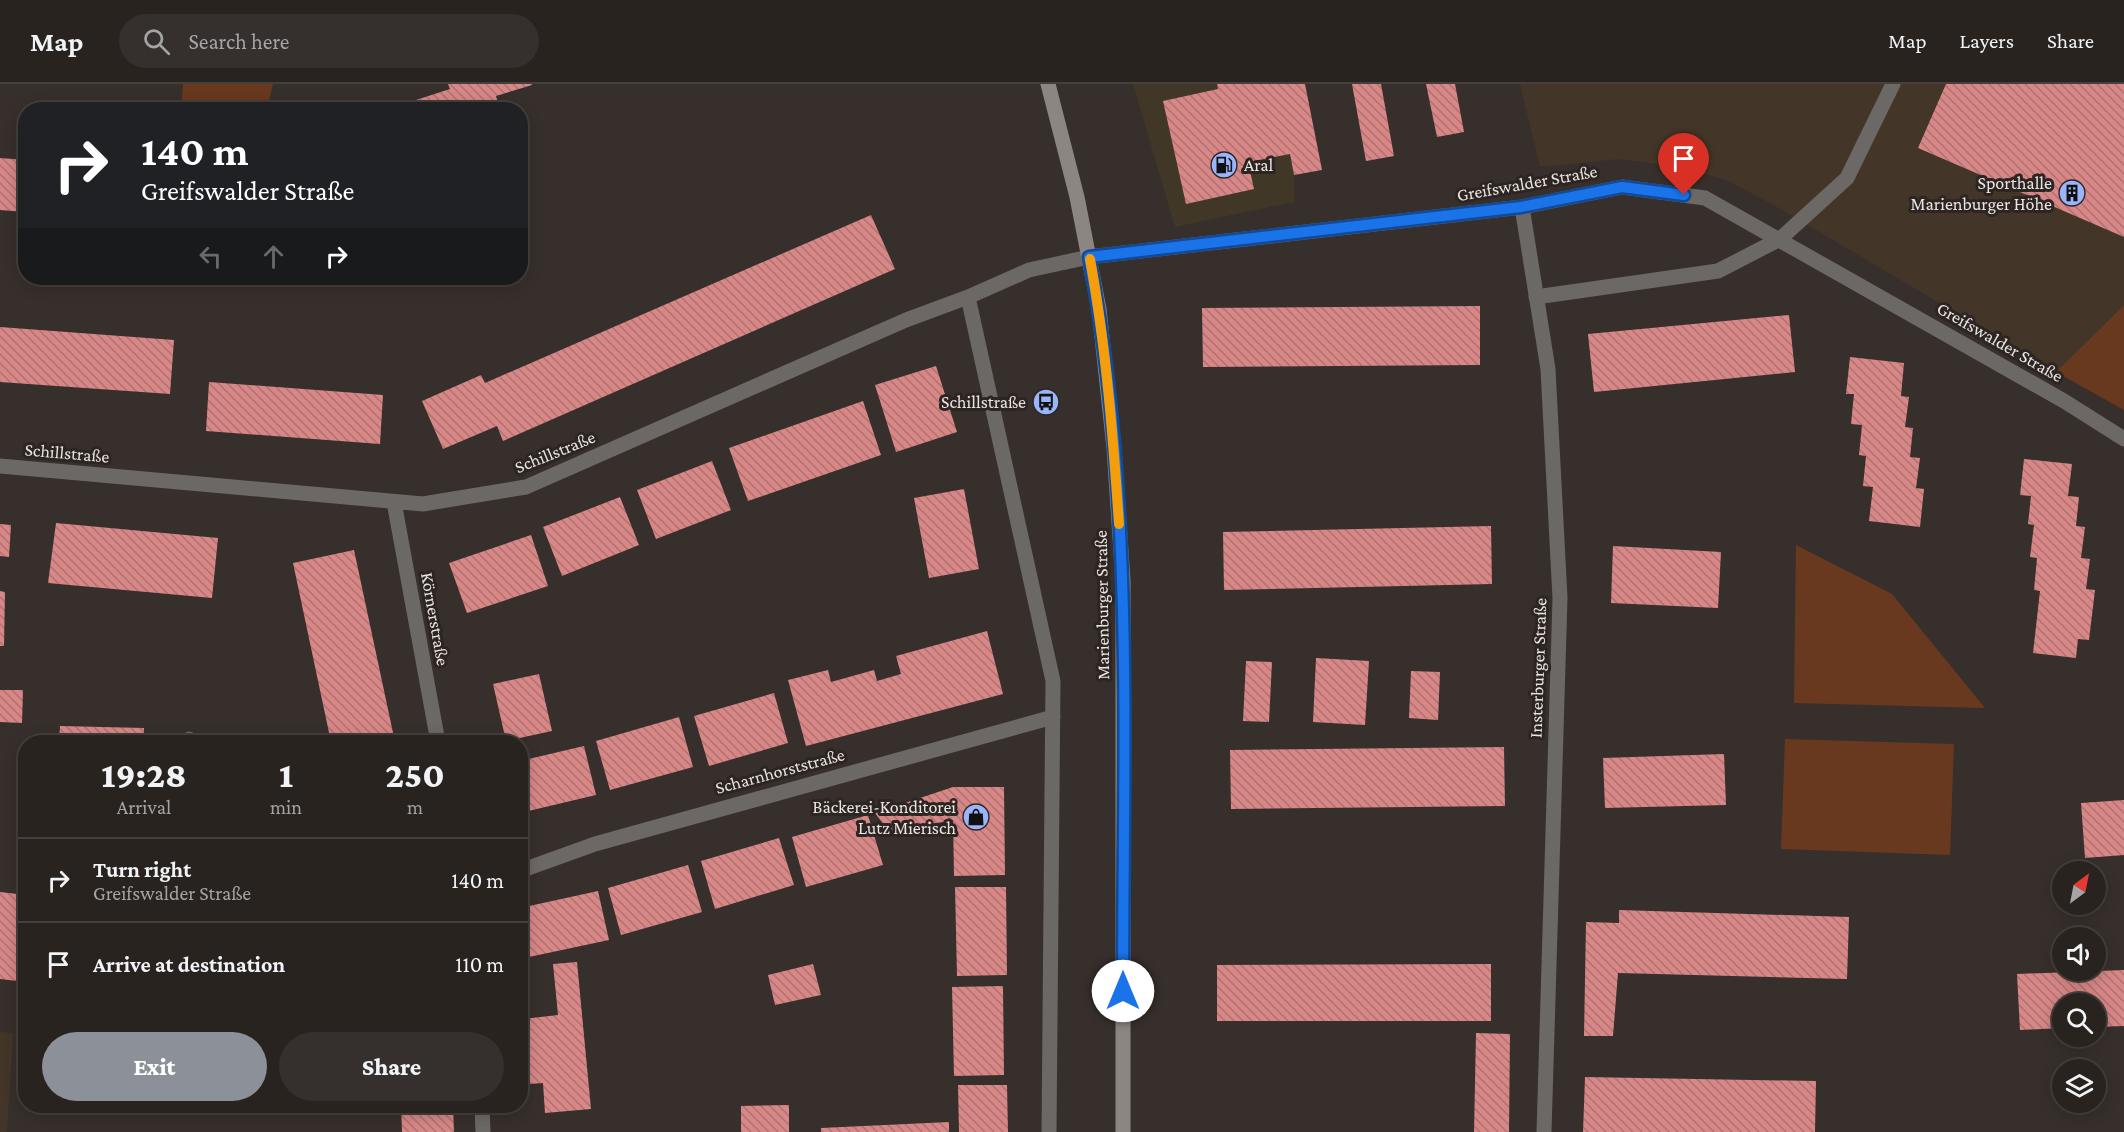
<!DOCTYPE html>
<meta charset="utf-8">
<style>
:root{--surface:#292320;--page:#352f2d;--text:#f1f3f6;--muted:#a5a4a5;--line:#45403e;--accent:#8c9099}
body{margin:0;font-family:"Crimson Pro",serif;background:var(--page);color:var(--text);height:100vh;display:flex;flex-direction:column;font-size:22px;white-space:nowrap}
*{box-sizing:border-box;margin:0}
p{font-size:20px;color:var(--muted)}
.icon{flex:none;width:33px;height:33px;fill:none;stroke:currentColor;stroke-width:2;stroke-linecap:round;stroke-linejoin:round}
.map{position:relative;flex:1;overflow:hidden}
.details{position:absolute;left:18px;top:651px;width:510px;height:378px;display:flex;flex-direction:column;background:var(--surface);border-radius:24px;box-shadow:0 3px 15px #0003,0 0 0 2px var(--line)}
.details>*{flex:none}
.hud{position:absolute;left:18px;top:18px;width:510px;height:183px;border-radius:24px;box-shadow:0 3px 15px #0003,0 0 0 2px var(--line);background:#202124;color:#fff;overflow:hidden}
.needle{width:39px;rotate:32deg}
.tools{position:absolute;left:2052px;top:777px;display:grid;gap:12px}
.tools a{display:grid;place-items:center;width:54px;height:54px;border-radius:50%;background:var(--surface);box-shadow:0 3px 15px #0003,0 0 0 2px var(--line);font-size:30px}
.pin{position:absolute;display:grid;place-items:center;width:51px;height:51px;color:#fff;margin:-62px -26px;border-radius:50% 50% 50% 0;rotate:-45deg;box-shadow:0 0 6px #0007}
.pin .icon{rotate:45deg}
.me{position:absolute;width:66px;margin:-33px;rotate:0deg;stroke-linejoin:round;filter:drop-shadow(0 0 4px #0008)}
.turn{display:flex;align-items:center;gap:21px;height:126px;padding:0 24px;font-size:27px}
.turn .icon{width:78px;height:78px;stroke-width:2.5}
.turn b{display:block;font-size:42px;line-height:51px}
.lanes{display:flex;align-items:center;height:57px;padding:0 24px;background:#0003;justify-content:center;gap:30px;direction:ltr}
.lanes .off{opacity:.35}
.eta{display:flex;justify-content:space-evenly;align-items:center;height:102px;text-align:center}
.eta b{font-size:36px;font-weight:800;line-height:42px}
.cta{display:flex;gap:12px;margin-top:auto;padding:12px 24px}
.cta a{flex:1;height:69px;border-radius:36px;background:var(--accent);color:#fff;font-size:24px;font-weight:800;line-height:69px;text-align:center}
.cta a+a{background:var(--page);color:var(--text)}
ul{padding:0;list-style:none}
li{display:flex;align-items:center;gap:18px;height:84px;padding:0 24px;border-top:2px solid var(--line)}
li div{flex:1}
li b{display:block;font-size:22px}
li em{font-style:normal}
header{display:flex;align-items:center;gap:36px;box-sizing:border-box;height:84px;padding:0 30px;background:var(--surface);border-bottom:2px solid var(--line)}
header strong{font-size:28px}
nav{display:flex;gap:33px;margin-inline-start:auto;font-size:21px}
.search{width:420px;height:54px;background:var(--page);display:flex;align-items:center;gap:15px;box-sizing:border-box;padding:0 21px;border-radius:33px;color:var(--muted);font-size:22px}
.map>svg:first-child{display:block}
.commercial{fill:#413727}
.education{fill:#433628}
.green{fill:#69391f}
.building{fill:url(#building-back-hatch)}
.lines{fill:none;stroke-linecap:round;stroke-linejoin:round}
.lane{stroke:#6c6866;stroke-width:15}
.street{stroke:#6c6866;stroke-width:15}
.secondary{stroke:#8c8683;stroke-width:15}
.route-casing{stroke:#114b97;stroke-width:15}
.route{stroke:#1a73e8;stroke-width:10}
.slow{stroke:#f59e0b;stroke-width:10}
.labels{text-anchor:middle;stroke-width:6;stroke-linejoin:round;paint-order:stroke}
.poi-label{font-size:18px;fill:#eae4e2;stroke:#2d2522;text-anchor:end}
.street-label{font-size:18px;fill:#eae4e2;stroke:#2d2522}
</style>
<header>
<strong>Map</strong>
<div class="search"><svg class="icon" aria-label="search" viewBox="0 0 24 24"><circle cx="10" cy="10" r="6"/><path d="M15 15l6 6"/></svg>Search here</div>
<nav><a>Map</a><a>Layers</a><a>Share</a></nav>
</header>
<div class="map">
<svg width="2124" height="1048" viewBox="0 0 2124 1048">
<defs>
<pattern id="building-back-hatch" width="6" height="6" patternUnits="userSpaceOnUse" patternTransform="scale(1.5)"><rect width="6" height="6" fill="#d88786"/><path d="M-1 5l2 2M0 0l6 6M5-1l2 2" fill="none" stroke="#ac7372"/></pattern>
</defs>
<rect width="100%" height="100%" fill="#372f2b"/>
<!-- commercial -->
<path class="commercial" d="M 1133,0 L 1276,0 L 1294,91 L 1294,118 L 1175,143 Z"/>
<!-- education -->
<path class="education" d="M 1520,0 L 2124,0 L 2124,221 L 2056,288 L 1772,120 L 1726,96 L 1680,83 L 1619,75 L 1540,83 Z
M 0,948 L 13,949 L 7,1048 L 0,1048 Z"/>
<!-- green -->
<path class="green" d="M 183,0 L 273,0 L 267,25 L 181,25 Z
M 2124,221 L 2124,326 L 2056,288 Z
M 1796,461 L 1892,510 L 1985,624 L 1794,619 Z
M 1785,655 L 1954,660 L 1950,771 L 1781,765 Z"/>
<!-- building -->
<path class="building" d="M 448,0 L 532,0 L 532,1 L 496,12 L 500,26 L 419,26 L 416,16 L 450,5 Z
M 1217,0 L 1305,0 L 1322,86 L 1294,91 L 1290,70 L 1248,78 L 1254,105 L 1186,120 L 1163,17 L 1218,5 Z
M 1352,0 L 1381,0 L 1394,72 L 1366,77 Z
M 1426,0 L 1455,0 L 1464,48 L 1437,53 Z
M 1946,0 L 2124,0 L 2124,153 L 1918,64 Z
M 0,74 L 26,76 L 26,128 L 0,126 Z
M 871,131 L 895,185 L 503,357 L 497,342 L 443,365 L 422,317 L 481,291 L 485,299 Z
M 1480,222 L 1480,281 L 1203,283 L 1202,224 Z
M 1789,231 L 1795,288 L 1594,308 L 1588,250 Z
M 0,243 L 174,256 L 170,310 L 0,298 Z
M 1850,273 L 1904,279 L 1901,312 L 1909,313 L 1905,343 L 1913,344 L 1910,373 L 1920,374 L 1916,404 L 1924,405 L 1920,443 L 1869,437 L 1873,403 L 1863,402 L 1866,372 L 1859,371 L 1862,341 L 1851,340 L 1854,310 L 1846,310 Z
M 936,282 L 957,348 L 896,368 L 875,301 Z
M 209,298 L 383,311 L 380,360 L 206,347 Z
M 863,317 L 881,371 L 748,417 L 729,364 Z
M 2024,375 L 2072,380 L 2068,412 L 2079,413 L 2076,442 L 2085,443 L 2081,474 L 2090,475 L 2086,505 L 2095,506 L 2089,556 L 2078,555 L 2076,574 L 2033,569 L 2040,507 L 2034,506 L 2037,474 L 2030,473 L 2034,441 L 2028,440 L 2031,412 L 2020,411 Z
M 712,377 L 731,426 L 656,455 L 637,406 Z
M 964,405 L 979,485 L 929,494 L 914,414 Z
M 620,413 L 639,461 L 562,492 L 543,443 Z
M 56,439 L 218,454 L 212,514 L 48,499 Z
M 0,440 L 11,441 L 9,473 L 0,472 Z
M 1491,442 L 1492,500 L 1224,506 L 1223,448 Z
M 531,451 L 548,502 L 467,529 L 449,479 Z
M 1613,462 L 1721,468 L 1718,524 L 1611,519 Z
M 354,466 L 395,658 L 331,658 L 293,479 Z
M 0,507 L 5,508 L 4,562 L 0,562 Z
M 987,547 L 1003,610 L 806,662 L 788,596 L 828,586 L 831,598 L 874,586 L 877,597 L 901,590 L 896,572 Z
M 1316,574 L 1369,577 L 1365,641 L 1313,638 Z
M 1246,577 L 1272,578 L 1269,638 L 1243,637 Z
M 1411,587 L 1440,588 L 1438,636 L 1409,634 Z
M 539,590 L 552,647 L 506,657 L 493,600 Z
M 0,606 L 23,606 L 22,639 L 0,638 Z
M 774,609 L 788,659 L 709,682 L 694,632 Z
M 679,633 L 693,683 L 610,706 L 596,657 Z
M 60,642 L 144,644 L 144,658 L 59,658 Z
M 584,662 L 596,711 L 520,729 L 520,677 Z
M 1504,663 L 1505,722 L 1231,725 L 1230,666 Z
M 1724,670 L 1726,721 L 1605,724 L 1603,674 Z
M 953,703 L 1004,703 L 1005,791 L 954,792 L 953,736 L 889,748 L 875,729 Z
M 2124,716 L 2124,771 L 2085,774 L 2081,719 Z
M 868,731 L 883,781 L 806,803 L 792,753 Z
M 779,754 L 794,801 L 715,825 L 701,777 Z
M 688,781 L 702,828 L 621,851 L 608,804 Z
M 955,803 L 1006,803 L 1007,891 L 957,892 Z
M 598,807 L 609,856 L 529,873 L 520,836 L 520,824 Z
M 0,808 L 26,811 L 26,898 L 0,895 Z
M 1619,826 L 1849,833 L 1847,895 L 1618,889 L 1613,952 L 1584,952 L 1586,838 L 1619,839 Z
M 577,878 L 591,1025 L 545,1029 L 543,999 L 529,1000 L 523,935 L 558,931 L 553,880 Z
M 813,880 L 821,911 L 775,921 L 768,891 Z
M 1491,880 L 1491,937 L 1217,937 L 1217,881 Z
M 2124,886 L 2124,942 L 2096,943 L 2096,920 L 2062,920 L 2062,944 L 2020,946 L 2017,890 Z
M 1003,902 L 1004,991 L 954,992 L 952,903 Z
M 1476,949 L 1510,950 L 1509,1048 L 1474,1048 Z
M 1585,993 L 1816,997 L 1815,1048 L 1583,1048 Z
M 958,1001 L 1007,1001 L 1008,1048 L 959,1048 Z
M 789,1021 L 789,1048 L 741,1048 L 741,1022 Z
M 401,1022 L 453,1022 L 454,1048 L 402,1048 Z
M 949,1038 L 949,1048 L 821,1048 L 821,1044 Z"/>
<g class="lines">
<!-- lane -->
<path class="lane" d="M 1536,213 L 1718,187 L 1780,155 L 1847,94 L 1893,0
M 189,655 L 190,658"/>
<!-- street -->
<path class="street" d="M 1522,123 L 1548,285 L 1560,514 L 1544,1048
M 968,213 L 1053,597 L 1049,1048
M 0,382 L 423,420 L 526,403 L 906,236 L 968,213 L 1029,186 L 1089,173 L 1522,123 L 1622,103 L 1705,114 L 2064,317 L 2124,355
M 394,418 L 438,658
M 520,787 L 595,760 L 1053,633
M 482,1022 L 483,1048"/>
<!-- secondary -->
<path class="secondary" d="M 1048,0 L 1077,113 L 1099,225 L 1114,364 L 1123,497 L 1123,1048"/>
</g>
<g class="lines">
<defs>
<path id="route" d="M 1123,907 C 1123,662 1135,414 1089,173 L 1521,123 L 1622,103 L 1684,111"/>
</defs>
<!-- route casing -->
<use href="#route" class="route-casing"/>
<!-- route -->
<use href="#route" class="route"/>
<!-- slow -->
<path class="slow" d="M 1090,175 C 1106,262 1113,352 1119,440"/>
</g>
<!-- icons -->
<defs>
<symbol id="fuel-disc" viewBox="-11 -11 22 22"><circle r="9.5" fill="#9bb5fd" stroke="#2d2522"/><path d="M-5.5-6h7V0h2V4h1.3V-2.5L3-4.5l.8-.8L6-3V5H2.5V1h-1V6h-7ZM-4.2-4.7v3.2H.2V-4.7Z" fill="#111"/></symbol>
<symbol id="building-disc" viewBox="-11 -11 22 22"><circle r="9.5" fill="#9bb5fd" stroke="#2d2522"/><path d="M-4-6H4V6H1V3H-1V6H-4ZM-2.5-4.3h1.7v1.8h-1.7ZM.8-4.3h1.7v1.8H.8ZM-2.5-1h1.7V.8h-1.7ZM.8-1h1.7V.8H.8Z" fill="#111"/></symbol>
<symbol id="bus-disc" viewBox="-11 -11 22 22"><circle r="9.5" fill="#9bb5fd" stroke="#2d2522"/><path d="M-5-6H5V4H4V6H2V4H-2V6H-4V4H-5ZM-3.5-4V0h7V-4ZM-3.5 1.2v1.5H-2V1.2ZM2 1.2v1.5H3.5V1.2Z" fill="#111"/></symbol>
<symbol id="shop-disc" viewBox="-11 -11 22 22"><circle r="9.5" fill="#9bb5fd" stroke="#2d2522"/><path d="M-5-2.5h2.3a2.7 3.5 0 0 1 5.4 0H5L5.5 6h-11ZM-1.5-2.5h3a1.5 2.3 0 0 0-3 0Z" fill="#111"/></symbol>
</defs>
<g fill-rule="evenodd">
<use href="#fuel-disc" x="1209" y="66" width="30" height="30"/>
<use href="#building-disc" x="2057" y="94" width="30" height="30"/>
<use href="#bus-disc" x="1031" y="303" width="30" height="30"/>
<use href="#shop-disc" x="961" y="718" width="30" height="30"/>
</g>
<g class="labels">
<!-- poi labels -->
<g class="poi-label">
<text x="1244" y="87" text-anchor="start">Aral</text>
<text x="2052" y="105">Sporthalle<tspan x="2052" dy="21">Marienburger Höhe</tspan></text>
<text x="1026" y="324">Schillstraße</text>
<text x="956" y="729">Bäckerei-Konditorei<tspan x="956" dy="21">Lutz Mierisch</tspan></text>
</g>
<!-- street labels -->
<g class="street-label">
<text transform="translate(1527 99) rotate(-10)" y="6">Greifswalder Straße</text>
<text transform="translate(2000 258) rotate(30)" y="6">Greifswalder Straße</text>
<text transform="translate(555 368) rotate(-22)" y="6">Schillstraße</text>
<text transform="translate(67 369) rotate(5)" y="6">Schillstraße</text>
<text transform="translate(1102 521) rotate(-91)" y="6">Marienburger Straße</text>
<text transform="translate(435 535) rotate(80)" y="6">Körnerstraße</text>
<text transform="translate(1538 584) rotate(-88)" y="6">Insterburger Straße</text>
<text transform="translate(780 687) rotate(-15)" y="6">Scharnhorststraße</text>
</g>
</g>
</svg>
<div class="tools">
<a><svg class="needle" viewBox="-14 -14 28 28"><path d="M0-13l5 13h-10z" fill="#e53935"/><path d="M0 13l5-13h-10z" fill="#a5a4a5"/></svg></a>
<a><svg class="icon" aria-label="sound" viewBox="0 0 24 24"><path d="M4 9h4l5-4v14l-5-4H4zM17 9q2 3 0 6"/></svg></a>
<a><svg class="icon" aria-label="search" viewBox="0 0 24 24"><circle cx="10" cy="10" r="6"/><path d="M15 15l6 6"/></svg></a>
<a><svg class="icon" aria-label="layers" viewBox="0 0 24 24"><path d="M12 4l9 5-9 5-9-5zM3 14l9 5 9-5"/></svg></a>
</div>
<div class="pin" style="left:1684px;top:111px;background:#d93025"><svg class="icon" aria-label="arrive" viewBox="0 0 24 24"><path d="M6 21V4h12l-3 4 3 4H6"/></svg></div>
<svg class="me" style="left:1123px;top:907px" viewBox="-20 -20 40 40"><circle r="19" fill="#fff"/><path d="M0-13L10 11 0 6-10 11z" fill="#1a73e8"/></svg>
<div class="hud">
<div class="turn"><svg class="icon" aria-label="right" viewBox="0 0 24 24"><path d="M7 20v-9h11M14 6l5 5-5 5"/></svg><div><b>140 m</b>Greifswalder Straße</div></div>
<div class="lanes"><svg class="icon off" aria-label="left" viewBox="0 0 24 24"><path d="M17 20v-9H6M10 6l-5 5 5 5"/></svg><svg class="icon off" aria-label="ahead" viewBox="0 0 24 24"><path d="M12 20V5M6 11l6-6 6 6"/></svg><svg class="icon" aria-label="right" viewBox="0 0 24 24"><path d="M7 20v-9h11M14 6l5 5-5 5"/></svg></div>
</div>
<section class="details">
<div class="eta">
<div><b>19:28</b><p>Arrival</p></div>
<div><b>1</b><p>min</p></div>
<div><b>250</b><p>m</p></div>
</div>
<ul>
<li><svg class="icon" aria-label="right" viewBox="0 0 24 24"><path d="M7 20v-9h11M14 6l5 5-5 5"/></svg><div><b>Turn right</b><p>Greifswalder Straße</p></div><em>140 m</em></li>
<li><svg class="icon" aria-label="arrive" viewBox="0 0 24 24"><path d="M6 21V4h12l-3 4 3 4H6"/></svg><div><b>Arrive at destination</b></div><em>110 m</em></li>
</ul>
<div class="cta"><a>Exit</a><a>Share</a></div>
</section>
</div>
